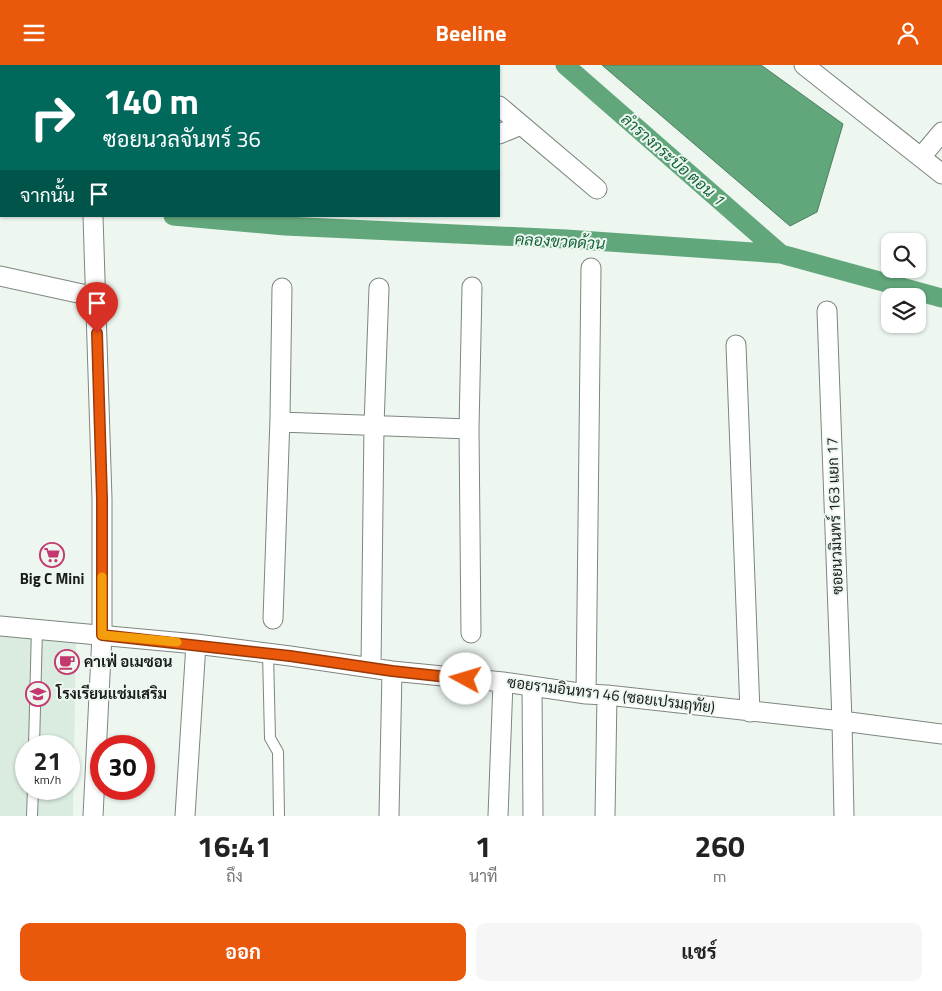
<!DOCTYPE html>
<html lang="th">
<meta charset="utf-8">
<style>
:root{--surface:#fff;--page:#f6f6f6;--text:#222;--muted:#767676;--accent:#ea580c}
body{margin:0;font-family:"Titillium Web",Sarabun,sans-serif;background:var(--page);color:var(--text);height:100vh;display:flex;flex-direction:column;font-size:19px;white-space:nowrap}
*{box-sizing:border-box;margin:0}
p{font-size:16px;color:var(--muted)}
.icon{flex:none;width:28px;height:28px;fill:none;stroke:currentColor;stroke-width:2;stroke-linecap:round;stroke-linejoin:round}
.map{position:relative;height:751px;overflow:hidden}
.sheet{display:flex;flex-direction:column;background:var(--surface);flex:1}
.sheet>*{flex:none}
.guide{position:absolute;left:0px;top:0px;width:500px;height:152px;box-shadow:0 1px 4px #0004;background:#00695c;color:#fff;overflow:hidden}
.buttons{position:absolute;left:881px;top:168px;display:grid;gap:10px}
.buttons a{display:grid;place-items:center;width:45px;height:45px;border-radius:10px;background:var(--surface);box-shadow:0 1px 4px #0004;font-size:25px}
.speed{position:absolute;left:15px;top:670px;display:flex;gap:10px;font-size:25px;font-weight:700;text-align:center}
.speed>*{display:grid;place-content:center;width:65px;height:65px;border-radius:50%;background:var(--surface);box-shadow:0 1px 4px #0004;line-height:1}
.speed small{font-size:12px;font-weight:400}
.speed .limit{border:8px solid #d22;background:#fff;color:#111}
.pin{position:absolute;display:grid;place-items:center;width:42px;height:42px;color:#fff;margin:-51px -21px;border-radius:50% 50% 50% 0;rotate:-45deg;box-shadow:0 0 5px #0007}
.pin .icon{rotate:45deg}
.me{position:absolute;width:55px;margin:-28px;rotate:276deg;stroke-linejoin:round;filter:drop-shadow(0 0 4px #0008)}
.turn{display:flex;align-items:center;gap:18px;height:105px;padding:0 20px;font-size:22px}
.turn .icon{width:65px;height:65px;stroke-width:2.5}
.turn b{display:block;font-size:35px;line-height:42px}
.then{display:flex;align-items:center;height:48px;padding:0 20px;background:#0003;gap:10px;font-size:19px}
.eta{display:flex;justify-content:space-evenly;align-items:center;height:85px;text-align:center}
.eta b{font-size:30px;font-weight:700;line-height:35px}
.primary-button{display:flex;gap:10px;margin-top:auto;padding:10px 20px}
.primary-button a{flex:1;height:58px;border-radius:10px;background:var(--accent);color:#fff;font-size:20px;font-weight:700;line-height:58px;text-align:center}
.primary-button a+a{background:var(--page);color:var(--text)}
header{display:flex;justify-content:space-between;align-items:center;height:65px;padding:0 20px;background:var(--accent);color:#fff;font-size:22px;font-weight:700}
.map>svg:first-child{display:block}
.built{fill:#daebdf;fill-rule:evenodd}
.water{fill:#62a77b;stroke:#4c7e5e}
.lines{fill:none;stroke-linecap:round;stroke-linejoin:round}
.canal{stroke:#62a77b;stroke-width:19}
.lane-casing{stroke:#7d867f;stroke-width:12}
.street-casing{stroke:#7d867f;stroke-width:21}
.lane{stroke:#fff;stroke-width:10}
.street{stroke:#fff;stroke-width:19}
.route-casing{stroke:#983908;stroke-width:12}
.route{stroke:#ea580c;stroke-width:9}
.slow{stroke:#f59e0b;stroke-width:9}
.labels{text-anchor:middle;stroke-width:4;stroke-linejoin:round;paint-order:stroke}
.street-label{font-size:15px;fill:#191d1a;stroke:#edf7f0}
.poi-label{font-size:15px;font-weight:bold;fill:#191d1a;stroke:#edf7f0;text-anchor:start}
.water-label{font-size:16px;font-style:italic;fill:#15643a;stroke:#edf7f0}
</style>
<header><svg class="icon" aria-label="menu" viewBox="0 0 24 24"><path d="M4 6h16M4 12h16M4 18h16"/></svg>Beeline<svg class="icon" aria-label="person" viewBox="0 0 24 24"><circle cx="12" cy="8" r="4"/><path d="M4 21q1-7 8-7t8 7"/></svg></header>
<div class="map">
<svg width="942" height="751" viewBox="0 0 942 751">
<rect width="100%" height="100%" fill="#edf7f0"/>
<!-- built -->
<path class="built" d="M 0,570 L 76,576 L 73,751 L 0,751 ZM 26,681 L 69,681 L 69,724 L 26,724 Z"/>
<!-- water -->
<path class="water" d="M 602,0 L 761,0 L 843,59 L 817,147 L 790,161 Z"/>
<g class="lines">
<!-- canal -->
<path class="canal" d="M 565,0 L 781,189
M 0,136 L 1,136
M 173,151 L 285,161 L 566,174 L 781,189 L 942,233"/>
<defs>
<path id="lane" d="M 70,1 L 73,0
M 268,588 L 270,673 L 278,687 L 279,751
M 34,681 L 37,563
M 32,751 L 33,724"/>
<path id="street" d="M 451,0 L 452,1
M 804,0 L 942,109
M 23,1 L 32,0
M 0,4 L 1,4
M 499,41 L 597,124
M 499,69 L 521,60
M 921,92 L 942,67
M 0,211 L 96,232
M 827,246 L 842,656 L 844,751
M 736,280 L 750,647
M 280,357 L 469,364
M 273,554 L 280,353 L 282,223
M 0,561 L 196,579 L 290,591 L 392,606 L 503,617 L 586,629 L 607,630 L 842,656 L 942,669
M 471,568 L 469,364 L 472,222
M 371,603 L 374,360 L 379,223
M 532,621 L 533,751
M 586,629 L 591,203
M 93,751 L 102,570 L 102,434 L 93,151
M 185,751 L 196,579
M 389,751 L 392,606
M 498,751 L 503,617
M 605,751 L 607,630"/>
</defs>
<!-- lane casing -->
<use href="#lane" class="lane-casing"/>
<!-- street casing -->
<use href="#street" class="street-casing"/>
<!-- lane -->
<use href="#lane" class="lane"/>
<!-- street -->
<use href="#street" class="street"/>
</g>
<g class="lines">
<defs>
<path id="route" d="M 97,268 L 102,434 L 102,570 L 290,591 L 392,606 L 466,614"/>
</defs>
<!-- route casing -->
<use href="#route" class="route-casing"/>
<!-- route -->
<use href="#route" class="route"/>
<!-- slow -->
<path class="slow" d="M 102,512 L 102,570 L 177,577"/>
</g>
<!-- icons -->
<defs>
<symbol id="supermarket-ring" viewBox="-11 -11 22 22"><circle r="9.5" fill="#edf7f0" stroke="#c3386e" stroke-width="1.5"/><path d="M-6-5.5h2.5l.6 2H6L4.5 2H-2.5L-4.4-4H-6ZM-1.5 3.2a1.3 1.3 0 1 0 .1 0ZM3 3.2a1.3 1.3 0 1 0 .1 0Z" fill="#c3386e"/></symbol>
<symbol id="cafe-ring" viewBox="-11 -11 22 22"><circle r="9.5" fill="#edf7f0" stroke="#c3386e" stroke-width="1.5"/><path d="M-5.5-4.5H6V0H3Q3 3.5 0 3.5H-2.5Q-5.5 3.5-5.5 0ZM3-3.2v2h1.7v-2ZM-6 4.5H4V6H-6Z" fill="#c3386e"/></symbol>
<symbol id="school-ring" viewBox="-11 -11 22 22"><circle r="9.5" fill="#edf7f0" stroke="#c3386e" stroke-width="1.5"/><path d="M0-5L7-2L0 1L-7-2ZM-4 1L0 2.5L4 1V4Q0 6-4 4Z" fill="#c3386e"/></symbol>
</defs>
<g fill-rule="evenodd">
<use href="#supermarket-ring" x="38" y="476" width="28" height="28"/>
<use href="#cafe-ring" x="53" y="583" width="28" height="28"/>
<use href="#school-ring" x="24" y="615" width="28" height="28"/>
</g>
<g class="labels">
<!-- street labels -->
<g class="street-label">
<text transform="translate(835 451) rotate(-92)" y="5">ซอยนวมินทร์ 163 แยก 17</text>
<text transform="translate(611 630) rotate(7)" y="5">ซอยรามอินทรา 46 (ซอยเปรมฤทัย)</text>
</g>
<!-- poi labels -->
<g class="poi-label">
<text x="52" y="519" text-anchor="middle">Big C Mini</text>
<text x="84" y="602">คาเฟ่ อเมซอน</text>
<text x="56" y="634">โรงเรียนแช่มเสริม</text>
</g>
<!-- water labels -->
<g class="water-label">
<text transform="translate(673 94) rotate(41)" y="6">ลำรางกระบือ ตอน 1</text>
<text transform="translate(560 176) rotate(3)" y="6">คลองขวดด้วน</text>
</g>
</g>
</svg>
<div class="buttons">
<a><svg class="icon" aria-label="search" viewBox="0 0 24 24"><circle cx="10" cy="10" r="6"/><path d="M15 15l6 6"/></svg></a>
<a><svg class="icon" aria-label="layers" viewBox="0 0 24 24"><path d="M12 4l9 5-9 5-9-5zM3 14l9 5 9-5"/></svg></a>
</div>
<div class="speed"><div>21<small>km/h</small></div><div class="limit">30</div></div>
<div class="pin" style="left:97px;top:268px;background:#d93025"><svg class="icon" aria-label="arrive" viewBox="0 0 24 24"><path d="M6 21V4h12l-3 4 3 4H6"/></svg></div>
<svg class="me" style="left:466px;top:614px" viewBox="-20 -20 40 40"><circle r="19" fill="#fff"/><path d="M0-13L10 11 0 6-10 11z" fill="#ea580c"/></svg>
<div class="guide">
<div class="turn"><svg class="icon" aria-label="right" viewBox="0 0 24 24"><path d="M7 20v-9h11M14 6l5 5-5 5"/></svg><div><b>140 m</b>ซอยนวลจันทร์ 36</div></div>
<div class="then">จากนั้น<svg class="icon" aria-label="arrive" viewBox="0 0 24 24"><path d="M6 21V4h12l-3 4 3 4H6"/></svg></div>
</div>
</div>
<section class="sheet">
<div class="eta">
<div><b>16:41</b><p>ถึง</p></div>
<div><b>1</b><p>นาที</p></div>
<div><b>260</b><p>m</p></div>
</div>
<div class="primary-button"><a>ออก</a><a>แชร์</a></div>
</section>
